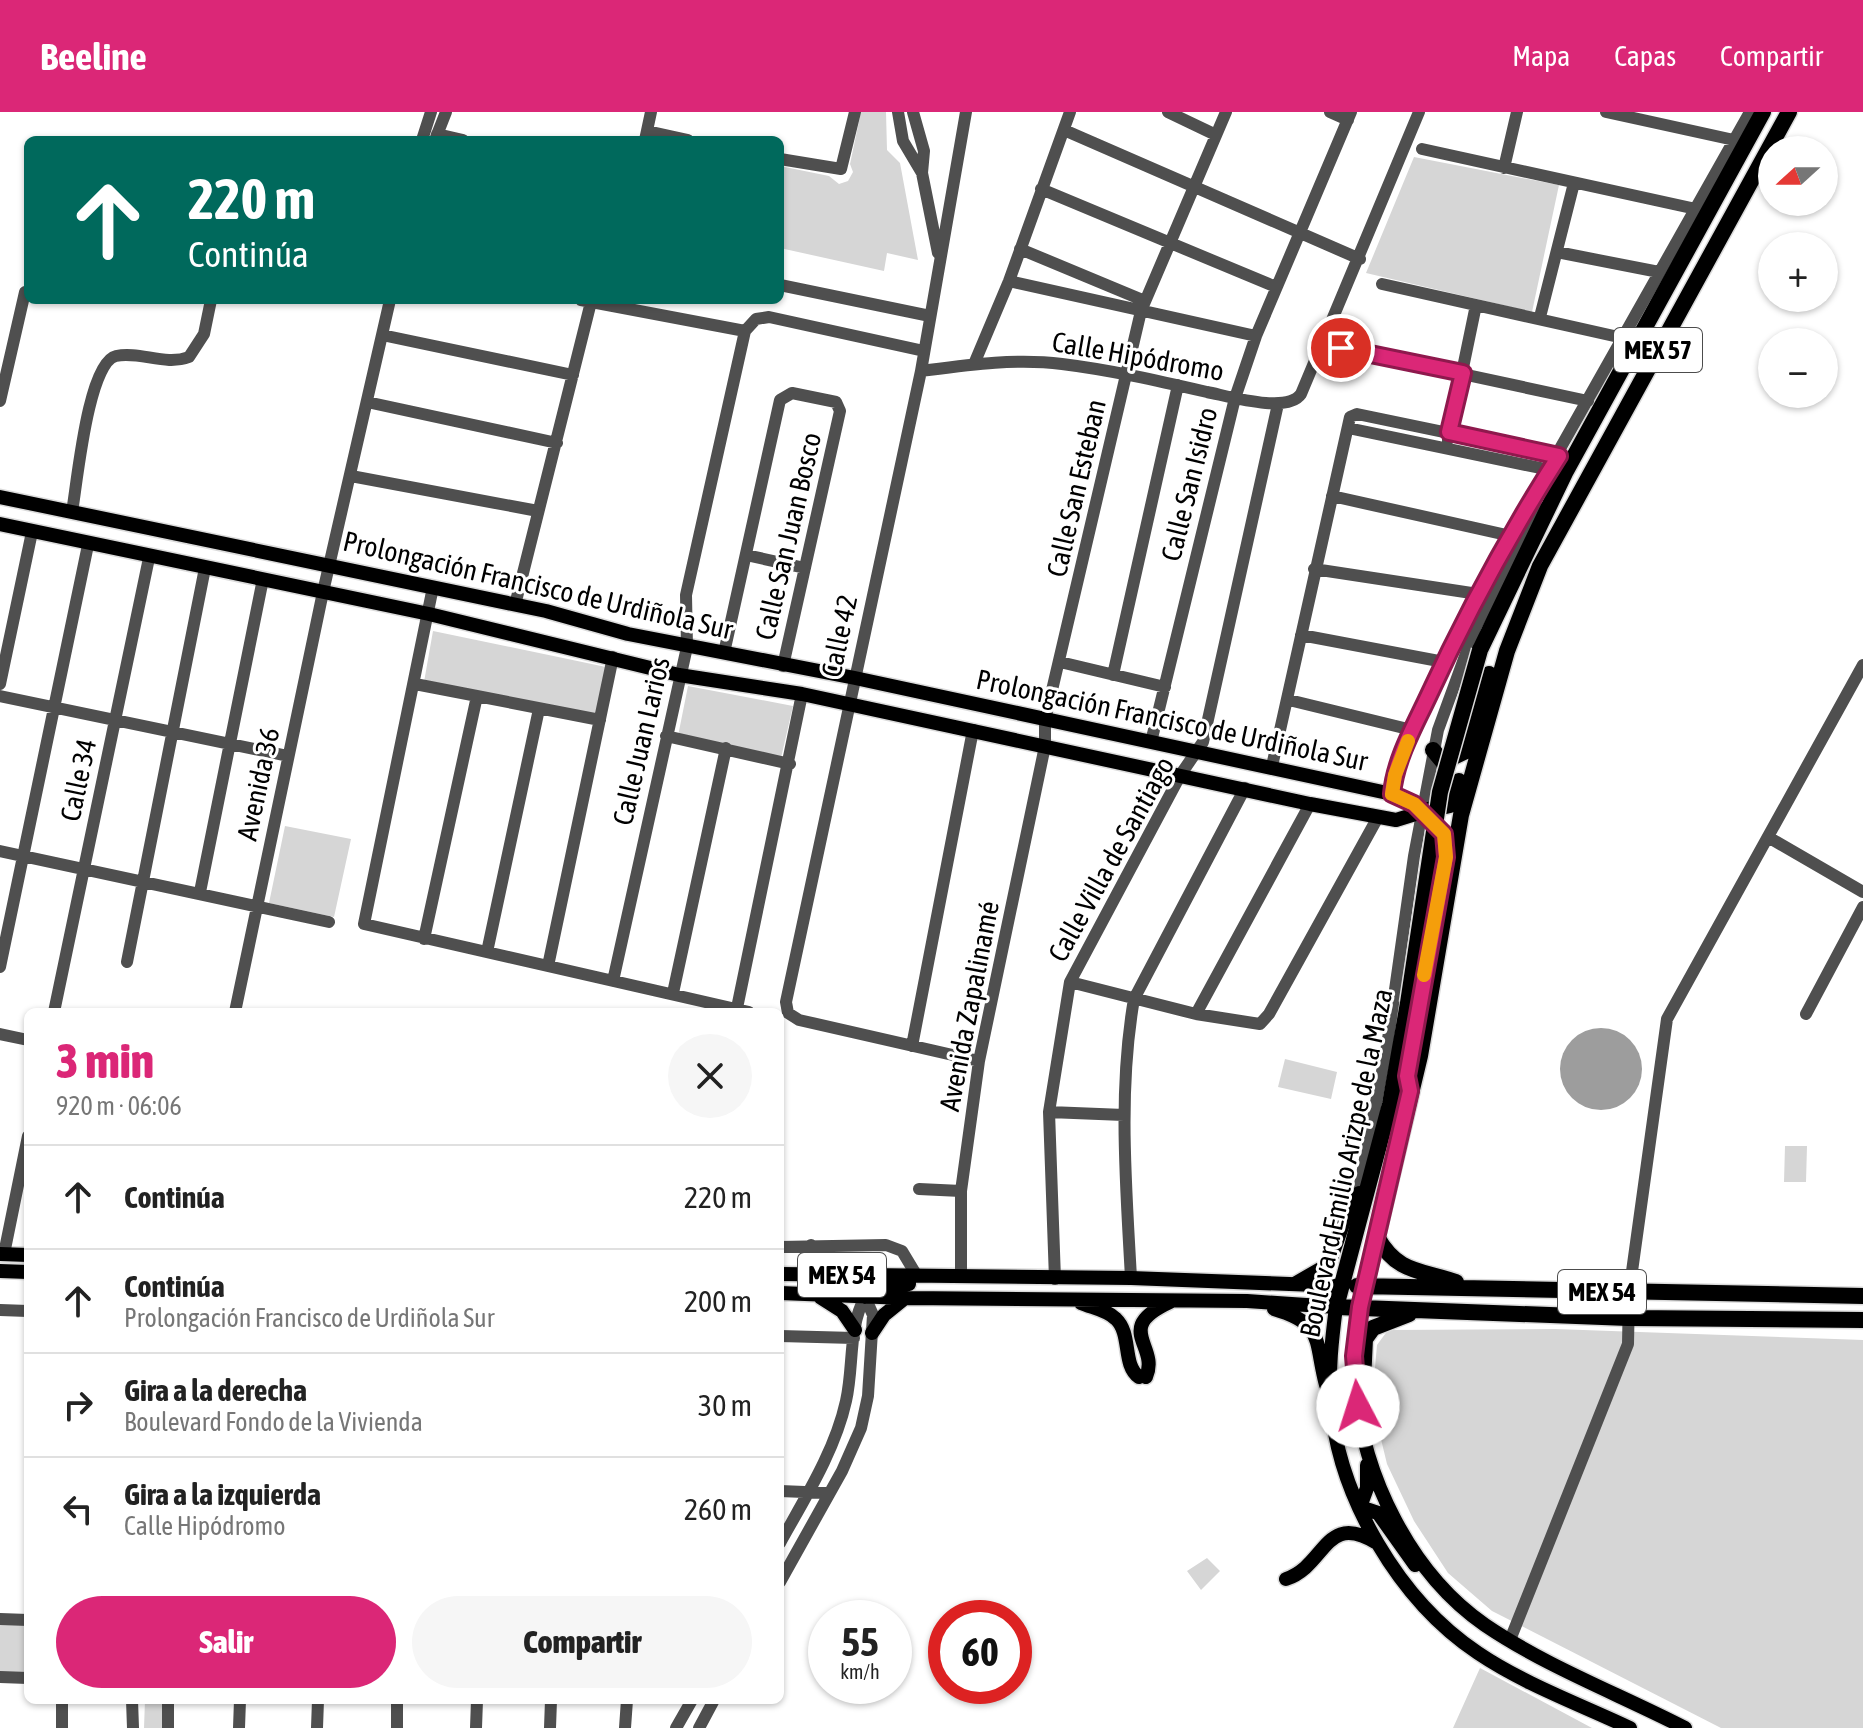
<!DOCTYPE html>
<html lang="es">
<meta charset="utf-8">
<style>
:root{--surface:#fff;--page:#f6f6f6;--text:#222;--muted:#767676;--line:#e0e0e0;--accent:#db2777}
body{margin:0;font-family:"Asap Condensed",sans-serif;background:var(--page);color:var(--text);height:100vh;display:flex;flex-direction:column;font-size:30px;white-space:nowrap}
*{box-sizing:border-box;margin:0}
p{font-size:26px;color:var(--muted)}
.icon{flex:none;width:44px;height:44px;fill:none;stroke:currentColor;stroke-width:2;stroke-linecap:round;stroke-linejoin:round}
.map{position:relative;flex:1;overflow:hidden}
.panel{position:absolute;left:24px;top:896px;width:760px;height:696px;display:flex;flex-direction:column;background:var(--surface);border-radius:12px;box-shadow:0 2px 6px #0004}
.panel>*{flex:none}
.top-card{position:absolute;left:24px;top:24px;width:760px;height:168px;border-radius:12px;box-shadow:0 2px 6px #0004;background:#00695c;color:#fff;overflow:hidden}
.needle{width:52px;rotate:249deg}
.buttons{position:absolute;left:1758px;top:24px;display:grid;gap:16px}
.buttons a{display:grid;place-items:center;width:80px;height:80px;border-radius:50%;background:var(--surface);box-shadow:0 2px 6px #0004;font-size:40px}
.speed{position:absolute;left:808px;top:1488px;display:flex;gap:16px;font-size:40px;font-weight:700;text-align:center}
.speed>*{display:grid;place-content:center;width:104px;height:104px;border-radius:50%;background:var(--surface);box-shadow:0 2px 6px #0004;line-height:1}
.speed small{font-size:20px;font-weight:400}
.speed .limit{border:12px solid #d22;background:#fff;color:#111}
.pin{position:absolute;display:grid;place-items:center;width:68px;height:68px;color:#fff;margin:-34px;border:4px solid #fff;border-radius:50%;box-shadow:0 2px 8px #0007}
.me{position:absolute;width:88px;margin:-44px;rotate:355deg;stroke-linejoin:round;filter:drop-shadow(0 0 6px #0008)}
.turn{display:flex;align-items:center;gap:28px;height:168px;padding:0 32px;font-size:36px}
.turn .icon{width:104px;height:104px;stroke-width:2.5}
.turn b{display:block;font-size:56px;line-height:68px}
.round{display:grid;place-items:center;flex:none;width:84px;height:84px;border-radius:42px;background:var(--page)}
.overview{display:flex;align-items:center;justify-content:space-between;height:136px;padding:0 32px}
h1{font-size:48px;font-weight:800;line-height:60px;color:var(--accent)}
.cta{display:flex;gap:16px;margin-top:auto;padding:16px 32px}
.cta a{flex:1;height:92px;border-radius:48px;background:var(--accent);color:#fff;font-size:32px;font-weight:800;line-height:92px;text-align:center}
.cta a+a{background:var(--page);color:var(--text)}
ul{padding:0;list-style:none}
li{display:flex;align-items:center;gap:24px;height:104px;padding:0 32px;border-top:2px solid var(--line)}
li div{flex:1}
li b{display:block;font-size:30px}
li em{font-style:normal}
header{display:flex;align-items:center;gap:48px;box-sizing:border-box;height:112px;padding:0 40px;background:var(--accent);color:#fff}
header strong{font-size:38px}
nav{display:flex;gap:44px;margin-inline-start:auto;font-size:28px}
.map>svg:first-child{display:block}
.green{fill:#d6d6d6}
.water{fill:#9d9d9d}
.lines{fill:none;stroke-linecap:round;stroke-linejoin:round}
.major-casing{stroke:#dbdbdb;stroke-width:17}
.highway-casing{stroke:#dbdbdb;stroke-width:19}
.minor{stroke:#4f4f4f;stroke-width:12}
.major{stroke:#000;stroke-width:14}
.highway{stroke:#000;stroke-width:16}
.highway-bridge-casing{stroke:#dbdbdb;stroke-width:19;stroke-linecap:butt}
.highway-bridge{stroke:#000;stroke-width:16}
.route-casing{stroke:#8e194d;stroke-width:20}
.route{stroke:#db2777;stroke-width:14}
.slow{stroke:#f59e0b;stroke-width:14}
.labels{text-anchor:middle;stroke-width:6;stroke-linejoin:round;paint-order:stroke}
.shield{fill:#fff;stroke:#4c4c4c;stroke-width:2}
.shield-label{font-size:26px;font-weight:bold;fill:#000}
.street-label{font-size:28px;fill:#000;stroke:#fff}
</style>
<header>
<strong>Beeline</strong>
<nav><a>Mapa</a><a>Capas</a><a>Compartir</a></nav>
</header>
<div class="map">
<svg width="1863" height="1616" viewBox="0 0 1863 1616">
<rect width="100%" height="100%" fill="#fff"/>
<!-- green -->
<path class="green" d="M 861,0 L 886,0 L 887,38 L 900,51 L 918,148 L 887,141 L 884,159 L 780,136 L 780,54 L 829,64 L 839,72 L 848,69 L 853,60 L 850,52 Z
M 1414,45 L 1559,73 L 1532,200 L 1366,161 Z
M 433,519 L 606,555 L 595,605 L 424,570 Z
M 688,574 L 793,594 L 781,646 L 678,624 Z
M 285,714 L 351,727 L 334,805 L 269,791 Z
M 1285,947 L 1337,960 L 1331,987 L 1278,975 Z
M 1785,1034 L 1807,1034 L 1806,1070 L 1784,1070 Z
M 1555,1217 L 1863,1228 L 1863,1616 L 1721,1616 L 1492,1499 L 1448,1461 L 1414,1409 L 1387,1352 L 1372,1290 L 1377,1233 L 1388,1218 Z
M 1207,1446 L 1220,1459 L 1201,1478 L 1187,1459 Z
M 0,1513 L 28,1513 L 28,1563 L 0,1562 Z
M 1480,1556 L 1592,1616 L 1453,1616 Z
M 145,1588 L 164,1588 L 163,1616 L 144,1616 Z"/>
<!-- water -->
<path class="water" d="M1560 957a41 41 0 1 1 82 0a41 41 0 1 1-82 0Z"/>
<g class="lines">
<defs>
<path id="major" d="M 0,385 L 546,499 L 628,522 L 855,566 L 1392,682 L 1410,689 L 1422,700 L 1396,708 L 1310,692 L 802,582 L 679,563 L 429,502 L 0,412
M 0,1142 L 28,1143
M 0,1159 L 28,1160
M 780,1162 L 1131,1166 L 1341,1174
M 1296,1171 L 1329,1152 L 1348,1098 L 1359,1081
M 780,1181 L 905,1186 L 1247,1189 L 1336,1195 C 1332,1226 1328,1260 1331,1291 C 1338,1385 1400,1489 1478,1541 C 1524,1572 1579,1592 1630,1616
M 820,1185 L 842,1199 L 855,1218
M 865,1185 L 878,1175 L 909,1172
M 1081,1191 C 1093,1196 1107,1198 1116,1207 C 1132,1222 1122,1253 1139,1265
M 1360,1195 C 1356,1222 1352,1248 1355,1274 C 1363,1364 1410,1461 1485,1513 C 1547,1555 1619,1582 1685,1616
M 1274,1197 C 1325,1212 1314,1228 1326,1273
M 872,1221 L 884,1203 L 905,1186
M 1146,1265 C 1160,1233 1112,1217 1170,1190
M 1360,1395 L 1378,1401 L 1415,1453
M 1360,1395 L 1367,1376 L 1367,1353
M 1286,1467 C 1327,1453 1324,1399 1377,1431"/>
<path id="highway" d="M 1480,538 L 1565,361 L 1763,0
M 1469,628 L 1489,562
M 1433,638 L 1443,650 L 1466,639
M 1424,699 L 1450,693 L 1459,669
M 1422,700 L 1444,722 L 1445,749
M 1408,891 L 1390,992 L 1336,1195 L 1628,1206 L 1863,1208
M 1377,1125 C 1397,1161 1420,1158 1456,1170
M 1357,1174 L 1863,1184
M 1360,1195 L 1420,944 L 1461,703 L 1507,539 L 1540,454 L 1789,0
M 1361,1314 L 1365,1227 L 1373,1216 L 1409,1202"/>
</defs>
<!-- major casing -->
<use href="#major" class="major-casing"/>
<!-- highway casing -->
<use href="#highway" class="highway-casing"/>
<!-- minor -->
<path class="minor" d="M 898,0 L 903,29 L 922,61
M 913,0 L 924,39 L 922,61 L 938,141
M 966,0 L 921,259 L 786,890 L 788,901 L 799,908 L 979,949
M 1168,0 L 1216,23
M 1330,0 L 1348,8
M 1606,0 L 1734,28
M 1064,18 L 1360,147
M 647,19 L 688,28
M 437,22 L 463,28
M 422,28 L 431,0
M 435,28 L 446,0
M 645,28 L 651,0
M 1422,37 L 1696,97
M 780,47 L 841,57 L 855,0
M 1504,56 L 1517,0
M 1041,77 L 1276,175
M 1020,137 L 1145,189
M 1557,140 L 1659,160
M 1009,169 L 1256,224
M 1382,172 L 1623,226
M 780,173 L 930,204
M 581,188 L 745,219
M 1540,205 L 1574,71
M 382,223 L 573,263
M 1341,236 L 1588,289
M 974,252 L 1009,169 L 1070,0
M 921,259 C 967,253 1015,246 1062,252 C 1111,258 1159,269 1207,280 C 1228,284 1287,302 1301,282 L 1419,0
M 0,289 L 25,180
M 367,290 L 557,331
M 1348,316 L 1550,358
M 1448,328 L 1476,193
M 351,364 L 538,399
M 1332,384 L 1511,424
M 72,400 C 77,372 88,250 116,244 C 140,239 165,254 189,245 L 204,222 L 211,188
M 746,443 L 805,456
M 1314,457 L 1478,482
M 433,475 L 364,812 L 749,900
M 515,493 L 591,190
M 1301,523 L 1444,550
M 724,541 L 780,288 L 792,281 L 836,290 L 840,299 L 783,554
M 1060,550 L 1165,575
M 1113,563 L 1178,273
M 0,572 L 32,420
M 415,572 L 600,608
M 0,584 L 288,644
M 1289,588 L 1412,618
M 666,624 L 790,652
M 1151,630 L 1235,286 L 1256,224 L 1351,0
M 1272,654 L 1350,305 L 1357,302 L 1559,344
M 1392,682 L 1395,663 L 1412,618 L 1478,482 L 1750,0
M 1768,725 L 1863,780
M 0,739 L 329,810
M 200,780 L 263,467
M 424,827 L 477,584
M 487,840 L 539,597
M 127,850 L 205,456
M 548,854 L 613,545
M 0,855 L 88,433
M 613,869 L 687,535 L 686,483 L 745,219 L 756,207 L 769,205 L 924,239
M 1070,870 L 1196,902 L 1260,912 L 1269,902 L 1378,705
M 673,881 L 726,636
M 737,896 L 802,582
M 54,900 L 149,446
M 235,900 L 323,480 L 390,188
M 1196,902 L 1310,692
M 1806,902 L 1863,795
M 0,922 L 28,928
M 912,934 L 973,618
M 1049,1000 L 1124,1003
M 919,1077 L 961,1079
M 1357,1088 L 1387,934 L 1414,744 L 1438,618 L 1476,514 L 1541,397
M 780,1135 L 886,1133 L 902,1139 L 917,1164
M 4,1142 L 28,1024
M 810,1162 L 811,1133
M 961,1165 L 961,1079 L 979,949 L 1045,634 L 1045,608 L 1141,199 L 1226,0
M 1131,1166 C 1126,1073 1118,979 1134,887 L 1245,676
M 1055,1167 L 1049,1000 L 1070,870 L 1181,662 L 1203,630 L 1278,292
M 0,1198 L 28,1199
M 780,1224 L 854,1226
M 780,1379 L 829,1381
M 780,1431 C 805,1386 835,1339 846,1289 C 854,1254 848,1216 865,1185
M 780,1470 L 842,1359 L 861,1316 L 868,1284 L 873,1203 L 865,1185
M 0,1507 L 28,1508
M 1510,1528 L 1628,1232 L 1629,1181 L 1667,907 L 1863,553
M 0,1565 L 28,1566
M 132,1588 L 133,1616
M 62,1616 L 62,1588
M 168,1616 L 168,1588
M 239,1616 L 240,1588
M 317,1616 L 318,1588
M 397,1616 L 397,1588
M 476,1616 L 477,1588
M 550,1616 L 551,1588
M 625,1616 L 627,1588
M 676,1616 L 692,1588
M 699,1616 L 714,1588"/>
<!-- major -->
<use href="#major" class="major"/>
<!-- highway -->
<use href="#highway" class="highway"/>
<defs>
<path id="highway-bridge" d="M 1408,891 L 1440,680 L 1480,538"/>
</defs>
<!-- highway-bridge casing -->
<use href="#highway-bridge" class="highway-bridge-casing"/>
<!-- highway-bridge -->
<use href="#highway-bridge" class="highway-bridge"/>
</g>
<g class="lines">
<defs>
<path id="route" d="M 1341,236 L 1463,261 L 1449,320 L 1559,344 C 1510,421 1466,502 1428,585 C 1414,615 1395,648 1392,682 L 1414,692 L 1444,722 L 1446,745 L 1407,964 L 1410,979 L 1360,1195 L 1354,1244 L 1358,1294"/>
</defs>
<!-- route casing -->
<use href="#route" class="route-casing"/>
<!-- route -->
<use href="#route" class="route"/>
<!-- slow -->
<path class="slow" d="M 1408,629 L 1395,663 L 1392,682 L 1414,692 L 1444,722 L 1446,745 L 1424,863"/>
</g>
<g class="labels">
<!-- shield labels -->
<g class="shield">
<rect x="1614" y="216" width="88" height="44" rx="6"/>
<rect x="798" y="1141" width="88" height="44" rx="6"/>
<rect x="1558" y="1158" width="88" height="44" rx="6"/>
</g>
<g class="shield-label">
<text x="1658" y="247">MEX 57</text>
<text x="842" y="1172">MEX 54</text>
<text x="1602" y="1189">MEX 54</text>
</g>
<!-- street labels -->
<g class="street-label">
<text transform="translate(1138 244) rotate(10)" y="10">Calle Hipódromo</text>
<text transform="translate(1189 372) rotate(-76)" y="10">Calle San Isidro</text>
<text transform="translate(1076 376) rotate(-77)" y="10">Calle San Esteban</text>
<text transform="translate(788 424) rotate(-77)" y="10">Calle San Juan Bosco</text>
<text transform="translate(538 473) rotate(13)" y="10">Prolongación Francisco de Urdiñola Sur</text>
<text transform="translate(839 524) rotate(-78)" y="10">Calle 42</text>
<text transform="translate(1172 608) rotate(12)" y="10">Prolongación Francisco de Urdiñola Sur</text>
<text transform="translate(641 629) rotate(-77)" y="10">Calle Juan Larios</text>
<text transform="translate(78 668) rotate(-78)" y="10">Calle 34</text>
<text transform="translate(258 672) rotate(-78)" y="10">Avenida 36</text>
<text transform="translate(1111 747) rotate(-61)" y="10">Calle Villa de Santiago</text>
<text transform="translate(969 894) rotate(-79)" y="10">Avenida Zapalinamé</text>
<text transform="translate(1346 1051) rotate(-78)" y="10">Boulevard Emilio Arizpe de la Maza</text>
</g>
</g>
</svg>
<div class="buttons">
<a><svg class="needle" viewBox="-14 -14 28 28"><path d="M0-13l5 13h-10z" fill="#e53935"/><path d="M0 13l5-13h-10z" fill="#767676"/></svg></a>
<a>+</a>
<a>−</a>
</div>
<div class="speed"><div>55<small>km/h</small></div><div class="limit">60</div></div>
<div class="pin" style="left:1341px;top:236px;background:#d93025"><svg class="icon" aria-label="arrive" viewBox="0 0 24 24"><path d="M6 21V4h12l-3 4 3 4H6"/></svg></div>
<svg class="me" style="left:1358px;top:1294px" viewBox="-20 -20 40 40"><circle r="19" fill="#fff"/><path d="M0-13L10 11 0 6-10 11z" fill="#db2777"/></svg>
<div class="top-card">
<div class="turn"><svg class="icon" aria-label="ahead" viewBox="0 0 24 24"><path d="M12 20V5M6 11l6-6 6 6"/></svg><div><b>220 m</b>Continúa</div></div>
</div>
<section class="panel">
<div class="overview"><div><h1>3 min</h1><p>920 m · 06:06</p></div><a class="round"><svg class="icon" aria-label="close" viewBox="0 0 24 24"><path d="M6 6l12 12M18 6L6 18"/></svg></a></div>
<ul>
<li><svg class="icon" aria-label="ahead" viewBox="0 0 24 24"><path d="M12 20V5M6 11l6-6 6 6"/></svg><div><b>Continúa</b></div><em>220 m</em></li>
<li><svg class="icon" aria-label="ahead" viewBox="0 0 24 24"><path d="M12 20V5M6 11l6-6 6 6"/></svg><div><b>Continúa</b><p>Prolongación Francisco de Urdiñola Sur</p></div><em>200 m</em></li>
<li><svg class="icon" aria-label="right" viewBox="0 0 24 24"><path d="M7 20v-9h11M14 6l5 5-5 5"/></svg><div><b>Gira a la derecha</b><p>Boulevard Fondo de la Vivienda</p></div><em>30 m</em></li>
<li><svg class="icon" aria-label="left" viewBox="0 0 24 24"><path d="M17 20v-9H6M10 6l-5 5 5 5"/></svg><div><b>Gira a la izquierda</b><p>Calle Hipódromo</p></div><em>260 m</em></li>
</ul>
<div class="cta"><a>Salir</a><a>Compartir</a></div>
</section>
</div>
